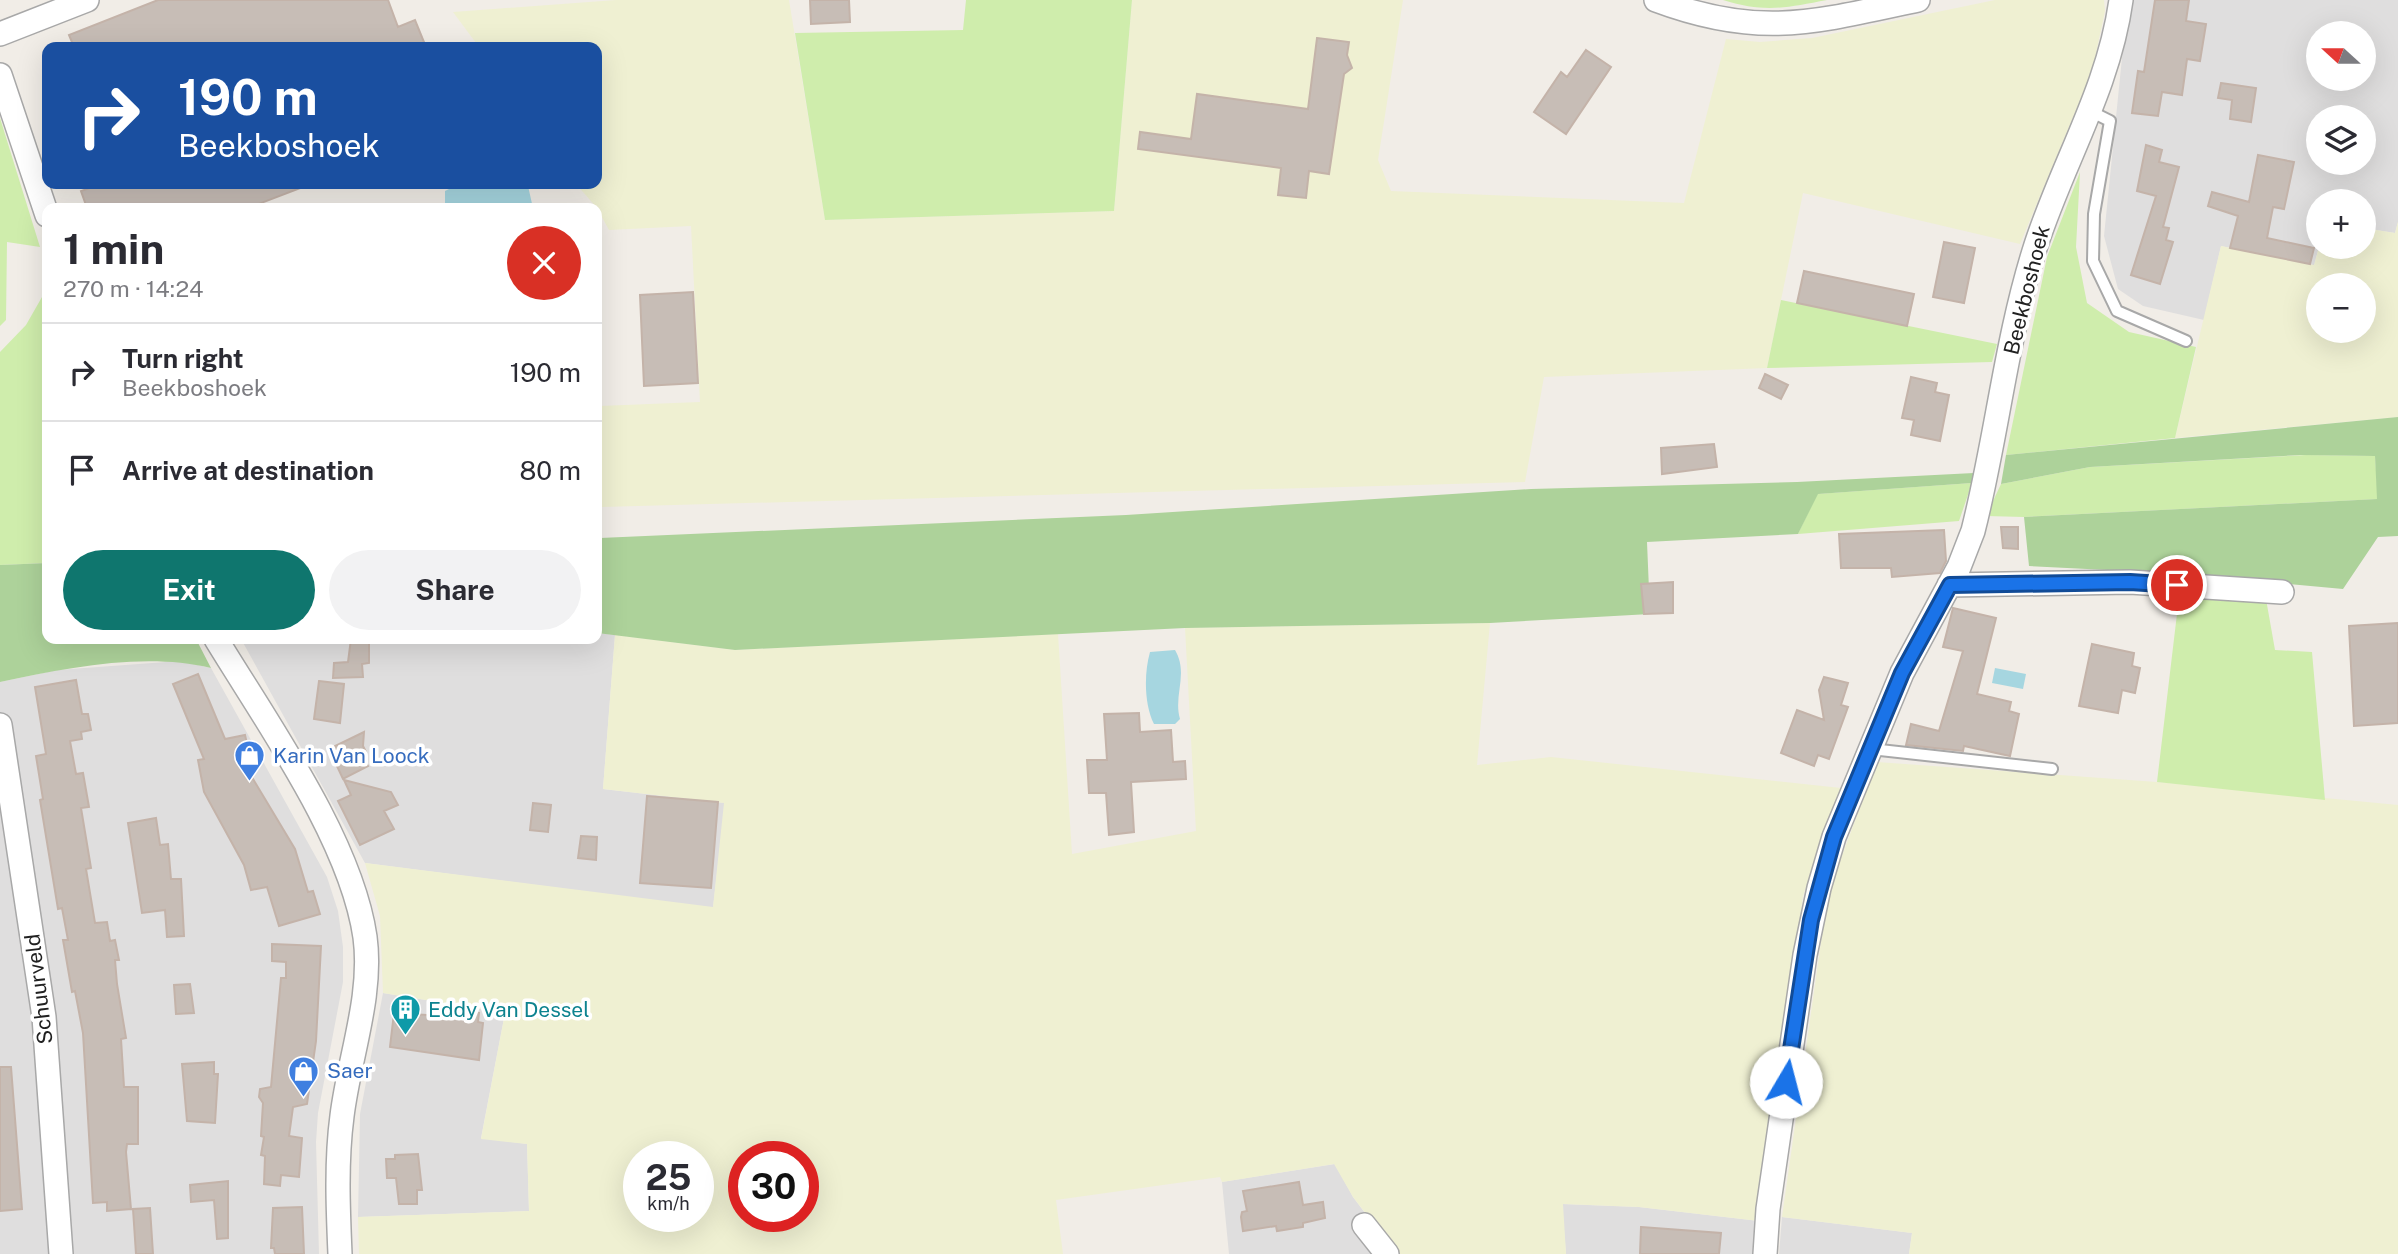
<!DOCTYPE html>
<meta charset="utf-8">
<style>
:root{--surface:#fff;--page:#f2f2f3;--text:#2b2b33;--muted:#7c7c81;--line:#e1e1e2;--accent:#0f766e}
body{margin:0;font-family:"Public Sans",sans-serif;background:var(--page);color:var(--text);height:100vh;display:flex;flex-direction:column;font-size:26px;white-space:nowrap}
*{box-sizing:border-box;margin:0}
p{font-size:23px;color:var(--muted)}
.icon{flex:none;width:38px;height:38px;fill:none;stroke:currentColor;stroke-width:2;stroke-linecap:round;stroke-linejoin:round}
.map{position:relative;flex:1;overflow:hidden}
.drawer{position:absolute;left:42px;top:203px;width:560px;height:441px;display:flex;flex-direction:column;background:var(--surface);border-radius:14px;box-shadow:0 7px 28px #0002}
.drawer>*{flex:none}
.guide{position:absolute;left:42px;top:42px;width:560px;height:147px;border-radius:14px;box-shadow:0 7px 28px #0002;background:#1a4fa0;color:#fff;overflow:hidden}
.needle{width:46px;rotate:291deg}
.buttons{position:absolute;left:2306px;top:21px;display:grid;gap:14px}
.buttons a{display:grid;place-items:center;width:70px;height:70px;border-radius:50%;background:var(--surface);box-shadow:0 7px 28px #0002;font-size:35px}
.speed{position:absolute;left:623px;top:1141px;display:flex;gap:14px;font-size:35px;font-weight:700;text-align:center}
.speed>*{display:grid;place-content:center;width:91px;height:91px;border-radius:50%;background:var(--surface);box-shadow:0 7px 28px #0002;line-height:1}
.speed small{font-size:18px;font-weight:400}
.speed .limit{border:10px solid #d22;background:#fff;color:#111}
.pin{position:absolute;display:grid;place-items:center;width:60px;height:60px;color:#fff;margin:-30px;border:4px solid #fff;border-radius:50%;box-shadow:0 2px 7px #0007}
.me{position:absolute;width:77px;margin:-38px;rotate:8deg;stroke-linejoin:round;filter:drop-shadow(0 0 5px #0008)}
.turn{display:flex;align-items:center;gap:24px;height:147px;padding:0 21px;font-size:32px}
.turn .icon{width:91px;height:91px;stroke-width:2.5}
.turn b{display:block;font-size:49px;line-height:60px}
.round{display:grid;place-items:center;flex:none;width:74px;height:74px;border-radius:37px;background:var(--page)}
.summary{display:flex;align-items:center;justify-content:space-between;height:119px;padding:0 21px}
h1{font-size:42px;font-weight:700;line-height:52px}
.button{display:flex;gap:14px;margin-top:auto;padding:14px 21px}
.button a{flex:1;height:80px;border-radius:42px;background:var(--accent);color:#fff;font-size:28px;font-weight:700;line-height:80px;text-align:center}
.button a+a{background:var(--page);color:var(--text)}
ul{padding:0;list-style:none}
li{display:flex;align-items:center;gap:21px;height:98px;padding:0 21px;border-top:2px solid var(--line)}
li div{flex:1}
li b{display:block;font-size:26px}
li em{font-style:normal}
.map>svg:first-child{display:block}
.residential{fill:#dfdede;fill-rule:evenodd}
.farmland{fill:#eff0d2;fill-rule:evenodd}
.grass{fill:#cfedac}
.forest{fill:#add29a}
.water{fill:#a6d6e0}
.building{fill:#c7bdb6;stroke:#c4b3a9;stroke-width:2}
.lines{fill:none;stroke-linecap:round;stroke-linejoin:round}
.lane-casing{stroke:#a8a8a8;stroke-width:14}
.street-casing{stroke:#a8a8a8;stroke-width:26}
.lane{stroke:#fff;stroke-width:10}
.street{stroke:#fff;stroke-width:23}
.route-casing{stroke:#114b97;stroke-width:18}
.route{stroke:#1a73e8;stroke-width:12}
.labels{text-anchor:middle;stroke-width:7;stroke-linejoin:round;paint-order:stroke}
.street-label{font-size:21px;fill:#212121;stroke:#fff}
.shop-label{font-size:21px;fill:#366cbe;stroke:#fff;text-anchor:start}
.culture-label{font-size:21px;fill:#0d838f;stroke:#fff;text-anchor:start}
</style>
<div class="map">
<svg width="2398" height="1254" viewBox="0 0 2398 1254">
<rect width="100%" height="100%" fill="#f1ede7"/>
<!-- residential -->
<path class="residential" d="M 2131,0 L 2398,0 L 2398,222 L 2395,233 L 2364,228 L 2364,201 L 2319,201 L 2319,247 L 2314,266 L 2221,246 L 2204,320 L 2143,306 L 2118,289 L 2104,236 L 2123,48 ZM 2319,33 L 2364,33 L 2364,79 L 2319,79 ZM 2319,117 L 2364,117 L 2364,163 L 2319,163 Z
M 597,633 L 615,635 L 603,789 L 725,803 L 713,908 L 365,863 L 241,639 L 597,639 Z
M 180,661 L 211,668 L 327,877 L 338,911 L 343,947 L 343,982 L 318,1113 L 316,1142 L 319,1254 L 0,1254 L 0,682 L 57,670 Z
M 383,993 L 505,1013 L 481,1138 L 527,1144 L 529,1211 L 358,1217 L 360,1114 Z
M 1335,1164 L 1353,1197 L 1368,1217 L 1381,1254 L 1229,1254 L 1222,1182 Z
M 1562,1204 L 1639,1207 L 1759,1221 L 1757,1254 L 1566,1254 Z
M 1782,1217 L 1912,1233 L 1909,1254 L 1779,1254 Z"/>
<!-- farmland -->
<path class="farmland" d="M 616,0 L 789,0 L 825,220 L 1114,211 L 1132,0 L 1403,0 L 1378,160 L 1391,191 L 1684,203 L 1726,39 L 1760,42 L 1812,38 L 1995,0 L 2104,0 L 2105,11 L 2092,72 L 2020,244 L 1803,193 L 1767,368 L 1544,377 L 1525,482 L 602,507 L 600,538 L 597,540 L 597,377 L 599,406 L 700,402 L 691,226 L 609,230 L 597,208 L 576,184 L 597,184 L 597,47 L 479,47 L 453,12 Z
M 2398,222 L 2398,417 L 2175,438 L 2221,246 L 2314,265 L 2319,247 L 2364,247 L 2364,228 L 2395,233 ZM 2319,285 L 2364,285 L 2364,331 L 2319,331 Z
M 1490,623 L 1477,765 L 1551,757 L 1841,788 L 1803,896 L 1759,1221 L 1639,1207 L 1563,1204 L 1566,1254 L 1397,1254 L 1353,1197 L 1334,1164 L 1222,1182 L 1220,1177 L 1056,1200 L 1063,1254 L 359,1254 L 358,1217 L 529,1211 L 527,1144 L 481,1139 L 505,1013 L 383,993 L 380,916 L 365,863 L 713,907 L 724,803 L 603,789 L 615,635 L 735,650 L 1058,634 L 1072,854 L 1196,831 L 1185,628 ZM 639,1157 L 698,1157 L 698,1216 L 639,1216 ZM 744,1157 L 803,1157 L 803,1216 L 744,1216 Z
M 1877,762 L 2157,782 L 2398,805 L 2398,1254 L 1909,1254 L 1912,1233 L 1782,1217 L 1828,893 Z"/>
<!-- grass -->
<path class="grass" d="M 966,0 L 1132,0 L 1114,211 L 825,220 L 795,33 L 963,30 Z
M 1723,0 L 1827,0 C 1785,8 1765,13 1723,0 Z
M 0,118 L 40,247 L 7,242 L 6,320 L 0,326 Z
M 2080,172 L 2076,247 L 2087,303 L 2129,332 L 2196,347 L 2175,438 L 2006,455 L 2047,257 Z
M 42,297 L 47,299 L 47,563 L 0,565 L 0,352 L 26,325 Z
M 1781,300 L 1997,344 L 1992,362 L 1767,368 Z
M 2306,455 L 2375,456 L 2378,499 L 2024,517 L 1986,516 L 2001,484 L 2090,467 Z
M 1972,483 L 1959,521 L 1798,534 L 1817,494 Z
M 2179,597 L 2266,599 L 2275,650 L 2312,652 L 2325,800 L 2157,782 Z"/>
<!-- forest -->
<path class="forest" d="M 2398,417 L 2398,536 L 2378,537 L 2343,589 L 2167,573 L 2029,566 L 2024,517 L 2377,499 L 2375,456 L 2300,455 L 2090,467 L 2001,484 L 2006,455 Z
M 1974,473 L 1972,483 L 1818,494 L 1798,534 L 1647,542 L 1650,614 L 1490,623 L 1185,628 L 735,650 L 597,633 L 597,540 L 600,538 L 1126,515 L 1531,489 L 1797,482 Z
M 47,563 L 47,639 L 196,639 L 211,668 C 144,652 67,668 0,682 L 0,565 Z"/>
<!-- water -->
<path class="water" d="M 510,184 L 528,186 L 533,208 L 445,208 L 445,191 L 453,187 Z
M 1175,650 C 1189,674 1173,695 1180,719 L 1175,724 L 1154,724 C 1144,704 1144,673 1150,652 Z
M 1995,668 L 2026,674 L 2023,689 L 1992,683 Z"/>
<!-- building -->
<path class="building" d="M 158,0 L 388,0 L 398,27 L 415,20 L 426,47 L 74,47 L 69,35 Z
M 810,0 L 849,0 L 850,22 L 811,24 Z
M 2155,0 L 2189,0 L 2186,21 L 2206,24 L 2200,61 L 2187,59 L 2182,95 L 2162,92 L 2158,116 L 2132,113 L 2138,71 L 2144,72 Z
M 1317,38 L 1349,42 L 1347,55 L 1352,68 L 1344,74 L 1329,174 L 1309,171 L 1306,198 L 1278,195 L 1281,168 L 1138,149 L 1140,132 L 1191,139 L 1197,94 L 1308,109 Z
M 1586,50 L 1611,67 L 1566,134 L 1534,112 L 1561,72 L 1567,77 Z
M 2221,83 L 2256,88 L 2251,122 L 2230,119 L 2232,100 L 2218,98 Z
M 2146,145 L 2162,150 L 2159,162 L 2179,167 L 2163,227 L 2169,228 L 2166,240 L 2173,242 L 2160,284 L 2131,275 L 2156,196 L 2137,191 Z
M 2258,155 L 2294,162 L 2284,209 L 2273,207 L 2267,238 L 2314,248 L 2310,264 L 2230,248 L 2238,216 L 2208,206 L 2212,192 L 2249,202 Z
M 101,184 L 308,184 L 308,185 L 248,208 L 87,208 L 81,191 Z
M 1944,242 L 1975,248 L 1964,303 L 1933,297 Z
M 1804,271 L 1914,294 L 1907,326 L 1797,303 Z
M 693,292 L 698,383 L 644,386 L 640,295 Z
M 1765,374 L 1788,385 L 1781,399 L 1759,388 Z
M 1911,377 L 1937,383 L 1935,392 L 1949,395 L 1940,441 L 1911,435 L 1914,420 L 1902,418 Z
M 1714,444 L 1717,467 L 1662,474 L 1661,448 Z
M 2001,527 L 2018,527 L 2018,549 L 2003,548 Z
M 1944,530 L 1946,561 L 1940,573 L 1892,577 L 1891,568 L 1841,568 L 1839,534 Z
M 1673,582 L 1673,613 L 1644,614 L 1641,584 Z
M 1953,608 L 1996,618 L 1977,694 L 2011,702 L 2009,711 L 2019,714 L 2010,756 L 1964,746 L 1963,751 L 1906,745 L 1911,724 L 1939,731 L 1963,651 L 1943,647 Z
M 2398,623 L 2398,723 L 2354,726 L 2349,626 Z
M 351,639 L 369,639 L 369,663 L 362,664 L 363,677 L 333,678 L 334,663 L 348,662 Z
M 2092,644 L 2134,653 L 2132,666 L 2140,668 L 2135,693 L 2122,690 L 2118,713 L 2079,706 Z
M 198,674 L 225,739 L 245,735 L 251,762 L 244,764 L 295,849 L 308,892 L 313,891 L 320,914 L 279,926 L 267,887 L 251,890 L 244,865 L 204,792 L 198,760 L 204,759 L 173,684 Z
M 1824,677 L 1848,683 L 1841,705 L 1848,707 L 1829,759 L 1818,755 L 1814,766 L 1781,753 L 1797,710 L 1824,720 L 1819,690 Z
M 76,680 L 82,714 L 88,714 L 91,730 L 81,732 L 82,739 L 70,741 L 76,774 L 83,773 L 89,807 L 81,808 L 91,868 L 86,869 L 95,923 L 107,922 L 110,941 L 115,940 L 119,960 L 115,960 L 117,984 L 126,1038 L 121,1039 L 124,1087 L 138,1087 L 138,1144 L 127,1144 L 126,1152 L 131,1209 L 107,1211 L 107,1202 L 93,1203 L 83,1033 L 75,991 L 72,992 L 63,940 L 68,940 L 62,908 L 58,909 L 40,800 L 43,799 L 36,756 L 46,754 L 35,687 Z
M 319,681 L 344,684 L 340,723 L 314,719 Z
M 1139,713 L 1140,732 L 1171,730 L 1173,762 L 1185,761 L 1186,779 L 1131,782 L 1134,832 L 1109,835 L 1106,793 L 1089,793 L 1087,760 L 1107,760 L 1104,714 Z
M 364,732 L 363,746 L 366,752 L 362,755 L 368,766 L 343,779 L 329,749 Z
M 344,780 L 391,792 L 398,805 L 384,811 L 394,829 L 360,845 L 338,801 L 351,795 Z
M 647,796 L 718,802 L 711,888 L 640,883 Z
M 533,803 L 551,805 L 548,832 L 530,830 Z
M 156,818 L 160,845 L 168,844 L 171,879 L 181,879 L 184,936 L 167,937 L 165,910 L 142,913 L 128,823 Z
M 581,836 L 597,837 L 596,860 L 578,858 Z
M 272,944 L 321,946 L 316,1041 L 307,1104 L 293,1107 L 289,1136 L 302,1138 L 299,1177 L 281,1175 L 280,1186 L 264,1184 L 265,1156 L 261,1155 L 264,1137 L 261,1136 L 263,1103 L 259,1097 L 260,1089 L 271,1087 L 281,978 L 286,978 L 286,962 L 272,961 Z
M 190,984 L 194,1013 L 176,1014 L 174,985 Z
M 461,1011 L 479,1013 L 478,1022 L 483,1023 L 479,1060 L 390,1047 L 394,1013 L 461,1017 Z
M 214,1062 L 214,1074 L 218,1074 L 215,1123 L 187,1121 L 182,1064 Z
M 0,1067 L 11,1067 L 22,1209 L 0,1211 Z
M 418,1154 L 422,1190 L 417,1190 L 417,1204 L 399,1204 L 396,1178 L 387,1178 L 386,1159 L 395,1159 L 395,1155 Z
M 228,1181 L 228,1238 L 217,1239 L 214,1200 L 191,1202 L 190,1185 Z
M 1299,1182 L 1303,1205 L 1323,1202 L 1325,1218 L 1303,1223 L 1303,1227 L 1277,1231 L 1276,1226 L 1243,1231 L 1241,1217 L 1242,1212 L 1247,1211 L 1243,1191 Z
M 302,1207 L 304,1254 L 275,1254 L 274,1248 L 271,1248 L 273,1208 Z
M 150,1208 L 153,1254 L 136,1254 L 133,1209 Z
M 1641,1227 L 1721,1233 L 1719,1254 L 1640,1254 Z"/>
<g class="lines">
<defs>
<path id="lane" d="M 2092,112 L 2110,121 L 2094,214 L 2093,261 L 2117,311 L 2186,341
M 1871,749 L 2052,769"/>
<path id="street" d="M 1656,0 C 1760,39 1815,22 1918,0
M 0,34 L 87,0
M 0,75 L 47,215
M 1949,585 L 2130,582 L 2282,592
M 216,639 C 267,723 351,840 365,937 C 373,996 349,1058 342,1116 C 336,1161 338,1208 340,1254
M 0,725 L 44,1017 L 61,1254
M 1364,1225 L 1387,1254
M 1765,1254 L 1768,1209 L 1805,955 L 1819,888 L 1834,837 L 1902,673 L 1959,567 L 1973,531 C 1997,437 2006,338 2036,245 C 2063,162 2109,88 2121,0"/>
</defs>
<!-- lane casing -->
<use href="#lane" class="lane-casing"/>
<!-- street casing -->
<use href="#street" class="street-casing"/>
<!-- lane -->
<use href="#lane" class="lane"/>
<!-- street -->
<use href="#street" class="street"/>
</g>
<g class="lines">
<defs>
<path id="route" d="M 1786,1082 L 1811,920 L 1834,837 L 1902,673 L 1950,585 L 2130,582 L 2177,585"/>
</defs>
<!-- route casing -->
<use href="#route" class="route-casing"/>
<!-- route -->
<use href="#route" class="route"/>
</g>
<!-- icons -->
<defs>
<symbol id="shop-pin" viewBox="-11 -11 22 30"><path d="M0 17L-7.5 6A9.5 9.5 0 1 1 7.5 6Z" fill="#3f7fe0" stroke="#fff"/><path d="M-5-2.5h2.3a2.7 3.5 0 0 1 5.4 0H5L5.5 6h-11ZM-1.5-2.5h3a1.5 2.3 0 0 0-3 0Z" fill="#fff"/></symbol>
<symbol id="building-pin" viewBox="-11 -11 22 30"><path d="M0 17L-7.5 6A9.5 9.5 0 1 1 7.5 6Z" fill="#0f9aa8" stroke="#fff"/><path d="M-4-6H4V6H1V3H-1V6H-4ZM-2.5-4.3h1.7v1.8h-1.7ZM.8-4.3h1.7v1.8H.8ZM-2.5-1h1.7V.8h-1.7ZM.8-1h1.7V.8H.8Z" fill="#fff"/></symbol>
</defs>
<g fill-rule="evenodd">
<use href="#shop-pin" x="232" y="738" width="35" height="47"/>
<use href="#building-pin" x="388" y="992" width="35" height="47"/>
<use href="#shop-pin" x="286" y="1054" width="35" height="47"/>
</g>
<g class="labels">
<!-- street labels -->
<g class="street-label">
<text transform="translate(2027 290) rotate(-76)" y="7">Beekboshoek</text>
<text transform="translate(39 989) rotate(-97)" y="7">Schuurveld</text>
</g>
<!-- shop labels -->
<g class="shop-label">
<text x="273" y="763">Karin Van Loock</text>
<text x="327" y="1078">Saer</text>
</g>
<!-- culture labels -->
<g class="culture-label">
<text x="428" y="1017">Eddy Van Dessel</text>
</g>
</g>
</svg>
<div class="buttons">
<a><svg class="needle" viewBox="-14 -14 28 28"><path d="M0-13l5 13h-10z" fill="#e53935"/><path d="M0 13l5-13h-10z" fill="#7c7c81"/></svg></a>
<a><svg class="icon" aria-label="layers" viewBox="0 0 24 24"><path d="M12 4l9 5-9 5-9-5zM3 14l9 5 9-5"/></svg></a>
<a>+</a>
<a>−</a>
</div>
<div class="speed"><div>25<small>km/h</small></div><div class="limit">30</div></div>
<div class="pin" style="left:2177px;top:585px;background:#d93025"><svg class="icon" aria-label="arrive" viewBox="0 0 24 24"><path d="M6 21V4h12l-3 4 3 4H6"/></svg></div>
<svg class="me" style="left:1786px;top:1082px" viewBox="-20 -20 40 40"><circle r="19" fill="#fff"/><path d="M0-13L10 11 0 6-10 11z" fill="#1a73e8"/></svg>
<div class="guide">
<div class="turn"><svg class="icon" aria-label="right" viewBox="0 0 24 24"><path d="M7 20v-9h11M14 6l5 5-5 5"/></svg><div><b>190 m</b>Beekboshoek</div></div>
</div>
<section class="drawer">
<div class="summary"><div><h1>1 min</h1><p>270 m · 14:24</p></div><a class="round" style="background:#d93025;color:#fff"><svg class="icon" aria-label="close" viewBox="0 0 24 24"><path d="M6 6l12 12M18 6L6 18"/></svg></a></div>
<ul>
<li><svg class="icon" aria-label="right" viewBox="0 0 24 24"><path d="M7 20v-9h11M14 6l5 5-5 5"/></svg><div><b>Turn right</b><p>Beekboshoek</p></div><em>190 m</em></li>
<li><svg class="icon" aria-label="arrive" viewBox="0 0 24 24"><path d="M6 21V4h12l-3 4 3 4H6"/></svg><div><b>Arrive at destination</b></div><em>80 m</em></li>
</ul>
<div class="button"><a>Exit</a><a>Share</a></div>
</section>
</div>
